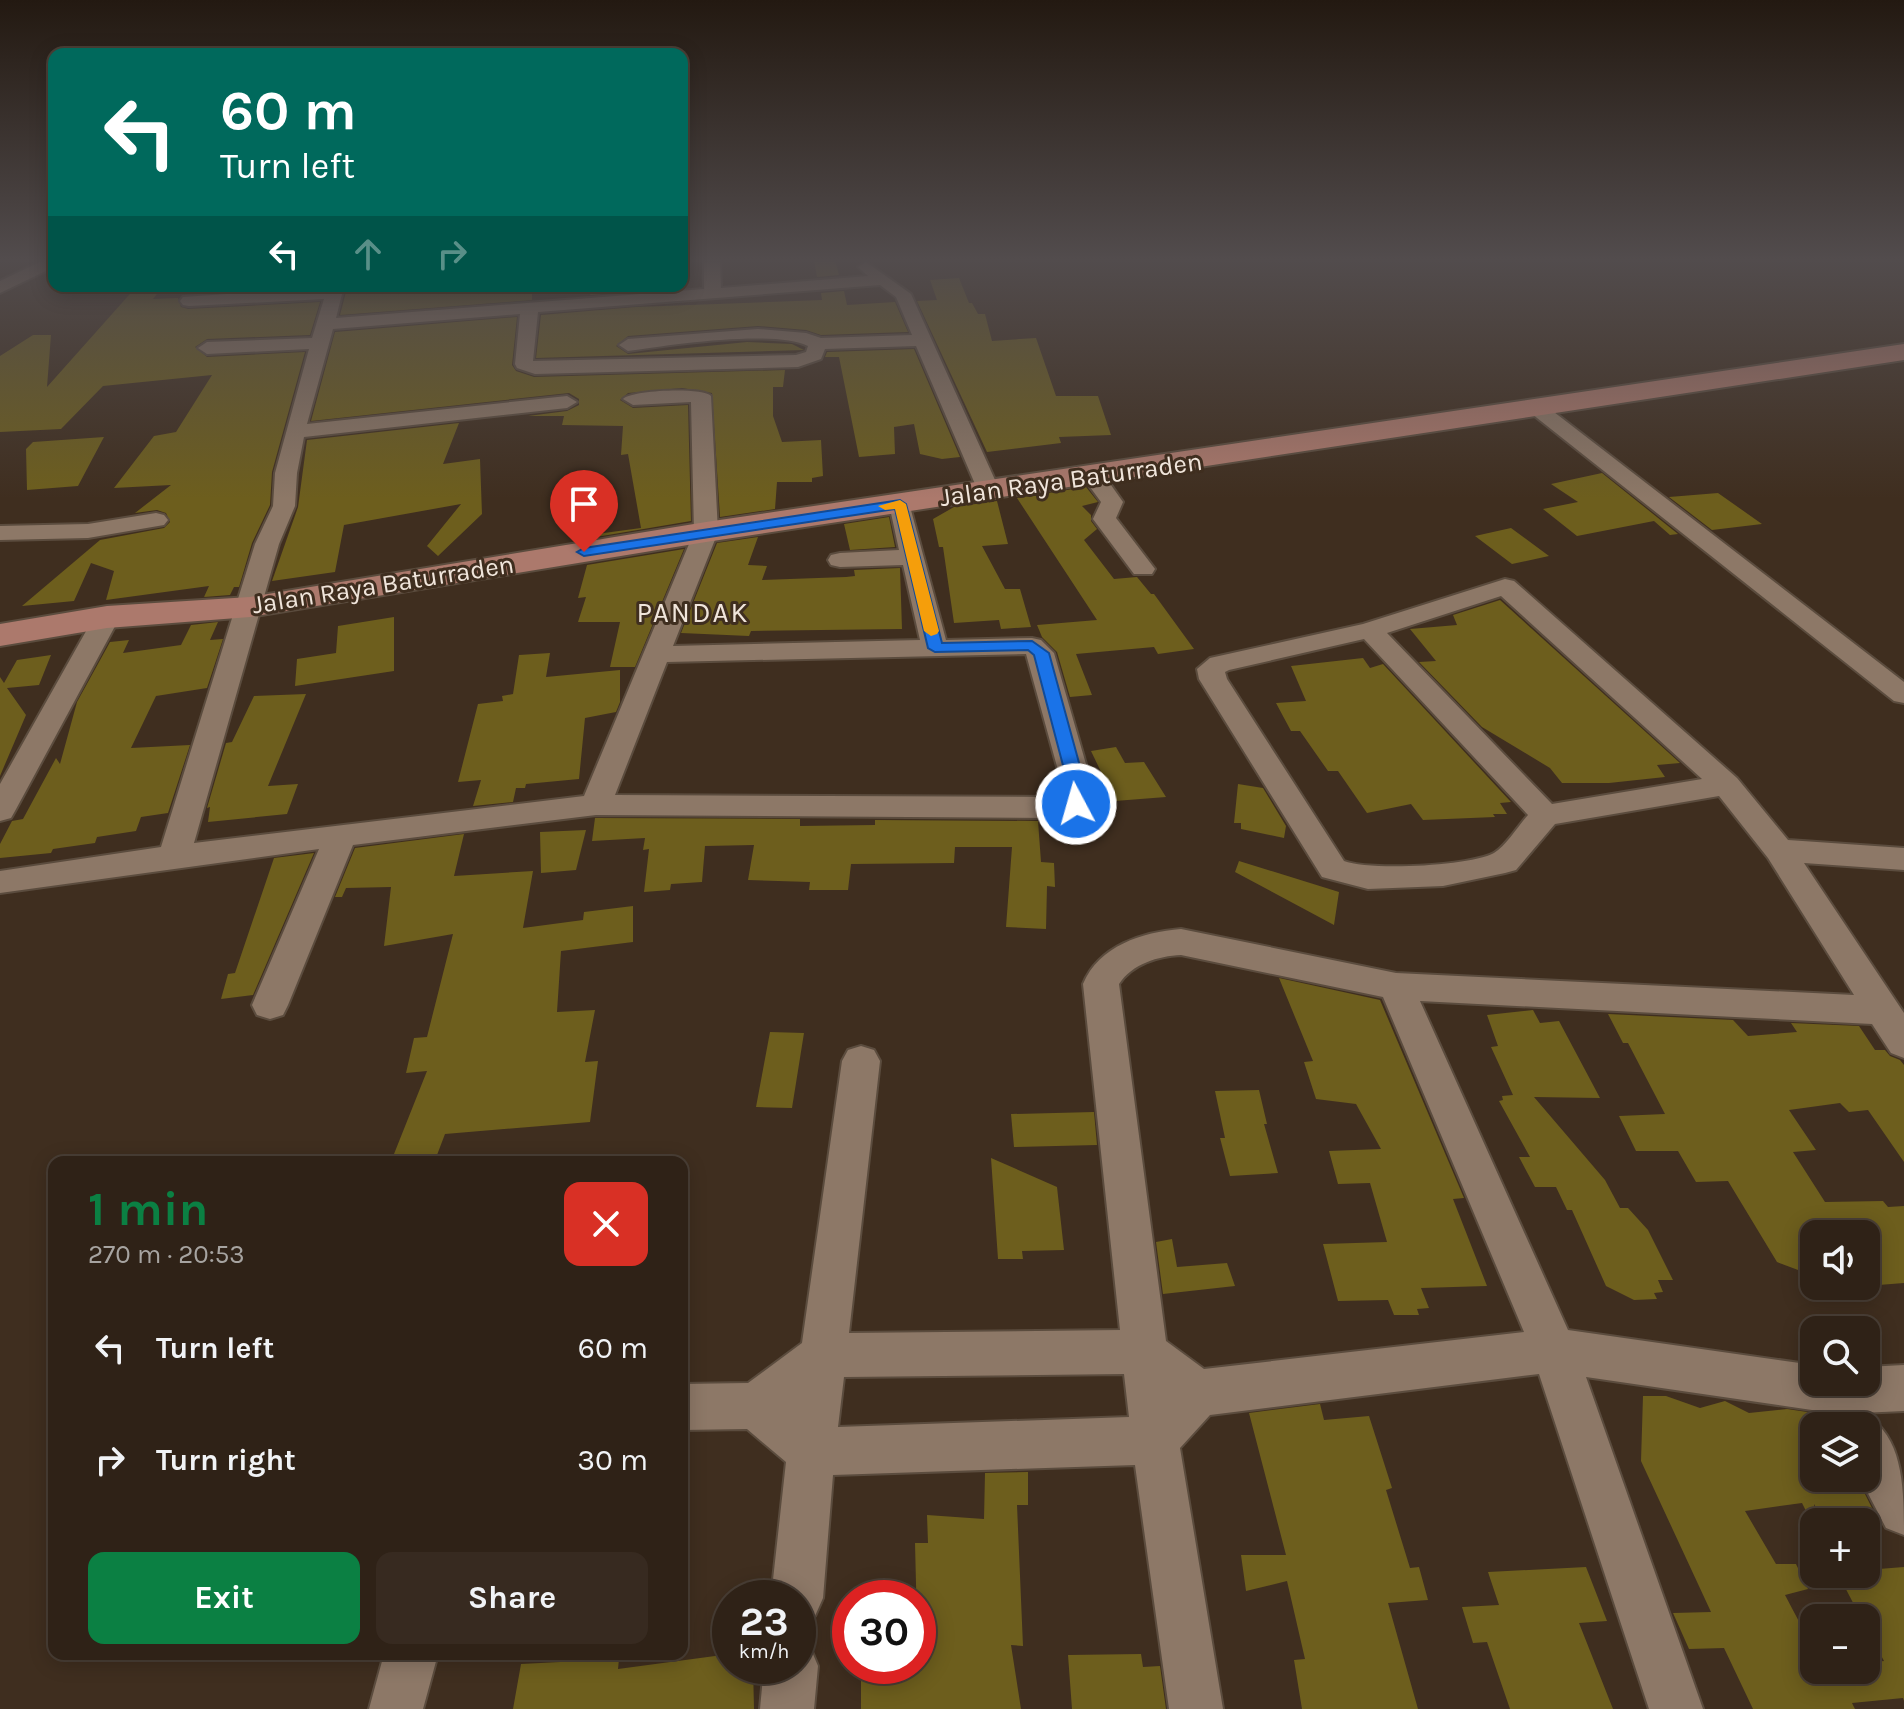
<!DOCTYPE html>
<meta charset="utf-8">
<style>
:root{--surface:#2f2217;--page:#372a20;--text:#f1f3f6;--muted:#a7a4a1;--line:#4a3f36;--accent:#0b8043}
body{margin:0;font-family:Karla,sans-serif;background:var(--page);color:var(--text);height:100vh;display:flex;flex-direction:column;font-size:30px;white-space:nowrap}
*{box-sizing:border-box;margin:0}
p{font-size:26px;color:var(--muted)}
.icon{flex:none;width:44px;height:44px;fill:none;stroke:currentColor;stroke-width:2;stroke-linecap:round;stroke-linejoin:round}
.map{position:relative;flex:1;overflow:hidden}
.panel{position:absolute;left:48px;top:1156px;width:640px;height:504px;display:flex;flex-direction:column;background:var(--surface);border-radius:16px;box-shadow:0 4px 20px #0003,0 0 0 2px var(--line)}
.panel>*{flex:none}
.top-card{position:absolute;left:48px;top:48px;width:640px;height:244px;border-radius:16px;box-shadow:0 4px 20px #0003,0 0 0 2px var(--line);background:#00695c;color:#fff;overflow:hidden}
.buttons{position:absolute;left:1800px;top:1220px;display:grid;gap:16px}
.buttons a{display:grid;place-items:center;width:80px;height:80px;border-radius:16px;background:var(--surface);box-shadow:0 4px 20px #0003,0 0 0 2px var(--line);font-size:40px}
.speed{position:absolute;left:712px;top:1580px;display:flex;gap:16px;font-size:40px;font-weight:700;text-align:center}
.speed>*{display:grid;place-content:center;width:104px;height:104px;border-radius:50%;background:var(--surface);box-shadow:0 4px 20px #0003,0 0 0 2px var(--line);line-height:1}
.speed small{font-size:20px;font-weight:400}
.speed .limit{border:12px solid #d22;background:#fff;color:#111}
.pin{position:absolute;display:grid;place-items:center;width:68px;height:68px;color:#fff;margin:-82px -34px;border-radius:50% 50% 50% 0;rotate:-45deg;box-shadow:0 0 8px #0007}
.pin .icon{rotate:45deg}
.me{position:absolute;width:88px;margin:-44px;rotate:354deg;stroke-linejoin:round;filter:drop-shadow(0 0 6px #0008)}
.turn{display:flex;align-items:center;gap:28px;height:168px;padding:0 40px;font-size:36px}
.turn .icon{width:104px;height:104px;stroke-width:2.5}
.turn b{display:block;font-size:56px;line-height:68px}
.lanes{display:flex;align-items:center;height:76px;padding:0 40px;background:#0003;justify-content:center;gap:40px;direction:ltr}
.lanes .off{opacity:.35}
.round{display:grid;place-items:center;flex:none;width:84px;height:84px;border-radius:16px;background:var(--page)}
.headline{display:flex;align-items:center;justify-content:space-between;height:136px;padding:0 40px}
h1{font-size:48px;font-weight:700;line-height:60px;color:var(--accent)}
.cta{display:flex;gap:16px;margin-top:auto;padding:16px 40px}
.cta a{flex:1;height:92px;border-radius:16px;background:var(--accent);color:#fff;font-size:32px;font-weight:700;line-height:92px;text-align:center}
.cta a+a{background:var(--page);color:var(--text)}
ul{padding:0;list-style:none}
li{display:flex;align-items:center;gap:24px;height:112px;padding:0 40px}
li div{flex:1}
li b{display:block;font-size:30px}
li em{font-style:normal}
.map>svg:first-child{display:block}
.building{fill:#6d5e1d}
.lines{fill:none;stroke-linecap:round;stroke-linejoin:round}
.street-casing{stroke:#5b4c3e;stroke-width:4}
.primary-casing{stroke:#5b4c3e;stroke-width:4}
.street{fill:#8d7867;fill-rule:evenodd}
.primary{fill:#ac796c;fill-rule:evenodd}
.route{fill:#1a73e8;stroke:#114b97;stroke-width:2}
.slow{fill:#f59e0b}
.labels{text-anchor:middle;stroke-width:6;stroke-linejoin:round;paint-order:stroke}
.far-street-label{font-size:26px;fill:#f0e5db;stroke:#3f2e1f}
.far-quarter-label{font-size:28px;letter-spacing:2px;fill:#f0e5db;stroke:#3f2e1f}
</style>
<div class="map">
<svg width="1904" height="1709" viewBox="0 0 1904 1709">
<rect width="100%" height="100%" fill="#3f2e1f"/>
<!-- building -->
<path class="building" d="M 814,260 L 835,260 L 839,275 L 817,277 Z
M 959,278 L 969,303 L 972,303 L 978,314 L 985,314 L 992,341 L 1036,338 L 1056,396 L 1098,396 L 1111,435 L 1059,437 L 1061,443 L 987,452 L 917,301 L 937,300 L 930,280 Z
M 137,286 L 163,286 L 153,299 L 178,298 L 181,307 L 188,309 L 320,302 L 310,335 L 207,339 L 195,347 L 207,357 L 305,352 L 272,472 L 270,505 L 252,543 L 239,587 L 234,587 L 230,595 L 204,597 L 209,586 L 106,600 L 114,571 L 91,563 L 74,601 L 22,606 L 100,540 L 164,528 L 170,522 L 166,513 L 157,510 L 135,513 L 171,485 L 114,488 L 154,436 L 176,432 L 212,375 L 103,386 L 61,429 L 0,432 L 0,356 L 33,335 L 51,335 L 47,387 Z
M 377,286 L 468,286 L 469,291 L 532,286 L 532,300 L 340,315 L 347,288 Z
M 593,286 L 635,286 L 636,291 L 590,295 Z
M 844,291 L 847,305 L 895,302 L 908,332 L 821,335 L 806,330 L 758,326 L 628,336 L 616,346 L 628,354 L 747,342 L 792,344 L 804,350 L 536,358 L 541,315 L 636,307 L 822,300 L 821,293 Z
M 517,317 L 512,365 L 516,371 L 534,377 L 785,370 L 783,387 L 773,387 L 773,416 L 782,442 L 821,440 L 823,476 L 812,478 L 812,482 L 777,482 L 775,509 L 720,517 L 712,393 L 682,388 L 628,393 L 620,400 L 633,408 L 688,405 L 691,521 L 590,538 L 589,535 L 641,528 L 628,454 L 621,455 L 623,426 L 562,425 L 564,416 L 528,416 L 567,411 L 579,405 L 579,399 L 569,393 L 311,421 L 335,332 Z
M 914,349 L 960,457 L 942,459 L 920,454 L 914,424 L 894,427 L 895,454 L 859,457 L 839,357 L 825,357 L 827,352 Z
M 459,423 L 443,464 L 480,459 L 482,514 L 438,556 L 427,546 L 461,504 L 344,525 L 335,572 L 272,581 L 298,507 L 307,440 Z
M 104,437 L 78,486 L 27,490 L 26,449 L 33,442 Z
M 1602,473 L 1678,534 L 1670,535 L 1654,521 L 1577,536 L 1543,509 L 1578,502 L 1551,484 Z
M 1086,487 L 1098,502 L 1082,506 L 1091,515 L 1091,521 L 1097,529 L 1084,540 L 1114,579 L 1137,577 L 1151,594 L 1154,594 L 1194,649 L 1158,654 L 1154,647 L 1076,654 L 1092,695 L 1070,697 L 1057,652 L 1042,637 L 1037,625 L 1097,620 L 1017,498 Z
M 1718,493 L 1762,524 L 1712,530 L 1669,497 Z
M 997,501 L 1008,544 L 982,546 L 1005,589 L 1020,589 L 1031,627 L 1001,629 L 999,620 L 954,623 L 943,547 L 939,547 L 933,519 L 954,507 Z
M 889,517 L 895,547 L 850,550 L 844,524 Z
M 1511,528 L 1549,556 L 1512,564 L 1475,536 Z
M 758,537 L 748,565 L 767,566 L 762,580 L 846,577 L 855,576 L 854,570 L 900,568 L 902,629 L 751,631 L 749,636 L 681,633 L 717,543 Z
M 684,549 L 635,667 L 610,667 L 620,622 L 578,622 L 586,597 L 578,598 L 587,565 Z
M 1500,600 L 1680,763 L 1657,765 L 1665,777 L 1609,783 L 1562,783 L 1550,768 L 1482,727 L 1419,662 L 1436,661 L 1410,629 L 1457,625 L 1453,615 Z
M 394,617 L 394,671 L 295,686 L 297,659 L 336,653 L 338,626 Z
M 218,622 L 210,640 L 223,639 L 207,688 L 156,696 L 131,748 L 190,745 L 168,813 L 141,817 L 136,831 L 97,837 L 95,843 L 53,849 L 51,853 L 0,858 L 0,844 L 12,821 L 23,819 L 56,758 L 60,764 L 77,702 L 110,642 L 129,640 L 123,653 L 181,645 L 191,625 Z
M 550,653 L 546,677 L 620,670 L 620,702 L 616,712 L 585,718 L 579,779 L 526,784 L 525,788 L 516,788 L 513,802 L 473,806 L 481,780 L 458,782 L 478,704 L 503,701 L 502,696 L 513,694 L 519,655 Z
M 51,655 L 39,685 L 7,688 L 26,715 L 0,776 L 0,677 L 4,683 L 17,660 Z
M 1363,658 L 1370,668 L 1383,664 L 1511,802 L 1500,803 L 1507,814 L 1493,814 L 1495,817 L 1423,820 L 1411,804 L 1367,813 L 1338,771 L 1328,771 L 1300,731 L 1291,731 L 1276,703 L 1306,701 L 1291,666 Z
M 306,694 L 268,786 L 298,784 L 287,814 L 208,822 L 210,807 L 207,808 L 226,743 L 232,742 L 254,696 Z
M 1116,747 L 1125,763 L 1144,762 L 1166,797 L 1115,801 L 1091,751 Z
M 1238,784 L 1263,788 L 1286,826 L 1284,838 L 1241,829 L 1241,823 L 1234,823 Z
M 595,818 L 800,819 L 800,826 L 875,825 L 875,820 L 1038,821 L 1041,862 L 1054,863 L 1055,887 L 1047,886 L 1046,929 L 1006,927 L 1012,847 L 955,847 L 954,863 L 851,864 L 848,890 L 809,890 L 810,882 L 748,880 L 754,845 L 705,846 L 702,882 L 671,884 L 670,890 L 644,892 L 649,849 L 643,850 L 645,838 L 592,841 Z
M 586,830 L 576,870 L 541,873 L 540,832 Z
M 464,834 L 454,876 L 533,871 L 523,928 L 583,920 L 584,912 L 633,906 L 633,942 L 561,951 L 557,1012 L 595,1010 L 585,1062 L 598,1061 L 590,1122 L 445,1134 L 437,1155 L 394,1154 L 427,1071 L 406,1073 L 414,1038 L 427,1037 L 453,934 L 384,946 L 391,887 L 346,888 L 342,897 L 335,897 L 355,848 Z
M 314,853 L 253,995 L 221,999 L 228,974 L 235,973 L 274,858 Z
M 1239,861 L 1339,892 L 1334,925 L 1235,872 Z
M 1279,978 L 1380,1000 L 1464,1198 L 1453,1199 L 1487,1286 L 1421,1288 L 1429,1308 L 1417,1309 L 1419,1315 L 1394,1315 L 1388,1300 L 1338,1301 L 1323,1244 L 1387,1242 L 1370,1183 L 1338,1184 L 1329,1151 L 1381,1149 L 1356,1104 L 1316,1099 L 1304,1062 L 1313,1061 Z
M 1533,1010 L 1540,1023 L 1559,1021 L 1600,1098 L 1534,1097 L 1605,1180 L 1620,1208 L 1628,1208 L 1648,1230 L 1673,1280 L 1658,1280 L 1663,1292 L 1654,1293 L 1657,1299 L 1634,1300 L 1606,1286 L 1572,1210 L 1567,1210 L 1556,1187 L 1535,1187 L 1519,1157 L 1530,1157 L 1499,1101 L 1503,1100 L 1502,1096 L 1513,1095 L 1491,1047 L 1498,1046 L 1487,1015 Z
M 1608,1014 L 1733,1020 L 1748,1036 L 1797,1032 L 1791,1023 L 1859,1026 L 1875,1050 L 1885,1050 L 1890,1056 L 1900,1060 L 1904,1065 L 1904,1162 L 1868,1110 L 1849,1112 L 1840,1103 L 1789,1110 L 1816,1150 L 1793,1152 L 1825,1202 L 1883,1201 L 1888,1207 L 1904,1206 L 1904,1283 L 1866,1286 L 1866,1234 L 1814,1234 L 1814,1276 L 1777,1262 L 1728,1181 L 1696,1182 L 1678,1151 L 1636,1151 L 1619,1116 L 1665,1114 L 1628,1043 L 1623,1043 Z
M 770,1032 L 804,1033 L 792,1108 L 756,1107 Z
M 1259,1090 L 1267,1124 L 1264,1124 L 1278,1173 L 1230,1176 L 1220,1138 L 1225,1138 L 1215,1091 Z
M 1094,1112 L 1097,1145 L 1014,1147 L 1011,1114 Z
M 991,1158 L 1057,1187 L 1064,1250 L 1022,1251 L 1023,1259 L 998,1259 Z
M 1172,1239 L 1177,1267 L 1227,1263 L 1235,1286 L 1163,1294 L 1156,1242 Z
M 1643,1396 L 1666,1396 L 1700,1408 L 1725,1401 L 1749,1413 L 1787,1409 L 1814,1413 L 1814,1478 L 1857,1478 L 1873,1510 L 1819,1514 L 1814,1504 L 1814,1527 L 1802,1503 L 1745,1511 L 1776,1564 L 1796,1564 L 1808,1589 L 1785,1595 L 1814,1650 L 1814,1670 L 1866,1670 L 1866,1663 L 1884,1661 L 1866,1627 L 1866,1618 L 1861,1618 L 1838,1574 L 1866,1574 L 1866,1570 L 1904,1567 L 1904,1701 L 1903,1698 L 1852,1703 L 1855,1709 L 1753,1709 L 1724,1648 L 1689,1649 L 1673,1613 L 1711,1612 L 1641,1461 Z
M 1320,1404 L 1324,1420 L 1369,1416 L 1392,1488 L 1386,1490 L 1410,1568 L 1419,1567 L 1428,1600 L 1388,1603 L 1418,1709 L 1302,1709 L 1294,1660 L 1305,1659 L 1287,1581 L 1246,1591 L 1241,1555 L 1286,1555 L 1249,1413 Z
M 1028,1472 L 1028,1505 L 1017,1505 L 1023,1646 L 1011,1645 L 1021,1709 L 861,1709 L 861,1666 L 918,1666 L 915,1543 L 928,1543 L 927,1515 L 984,1519 L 985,1473 Z
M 1586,1567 L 1607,1621 L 1579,1623 L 1613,1709 L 1510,1709 L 1487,1642 L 1473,1643 L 1462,1607 L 1499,1605 L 1488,1572 Z
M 730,1654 L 730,1666 L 753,1666 L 754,1709 L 513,1709 L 521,1664 L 619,1659 L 618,1669 Z
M 1141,1654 L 1143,1667 L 1160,1666 L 1166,1709 L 1072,1709 L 1068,1655 Z"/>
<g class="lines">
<defs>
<path id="street" d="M 44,260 L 54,260 L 54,267 L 0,293 L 0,281 Z
M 704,260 L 720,260 L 721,288 L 868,276 L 858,267 L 866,262 L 911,294 L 1000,491 L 997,496 L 981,496 L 978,491 L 916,346 L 825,349 L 821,359 L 798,367 L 535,374 L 517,368 L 515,364 L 520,314 L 333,329 L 307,424 L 567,396 L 577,402 L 567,408 L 304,437 L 297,473 L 295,506 L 279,544 L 194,843 L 584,796 L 694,532 L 691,402 L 633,405 L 623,399 C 632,390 702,387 711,396 L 718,532 L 673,646 L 920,640 L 903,565 L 840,567 L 831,565 L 828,560 L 831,555 L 840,553 L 899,550 L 889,504 L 892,499 L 908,499 L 946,640 L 1032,638 L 1041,640 L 1054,653 L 1094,792 L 1087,811 L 1060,818 L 596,815 L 353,845 L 288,1005 L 283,1015 L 270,1019 L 257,1015 L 252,1005 L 319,849 L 0,893 L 0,871 L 161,847 L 255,544 L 273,506 L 275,473 L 309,349 L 207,354 L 198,348 L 207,342 L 312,338 L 324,299 L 189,306 L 183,305 L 180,301 L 183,297 L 344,286 L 336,318 L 704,289 ZM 880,285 L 896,297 L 912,335 L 821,338 L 806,333 L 758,329 L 628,339 L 619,345 L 628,351 C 668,345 774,329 808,346 L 806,352 L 796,355 L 533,361 L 538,312 ZM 1026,654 L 1064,792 L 1062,797 L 615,795 L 667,662 Z
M 1534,400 L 1541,402 L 1904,682 L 1904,703 L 1894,701 L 1527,410 L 1524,406 Z
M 1093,469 L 1101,471 L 1123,502 L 1116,518 L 1155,569 L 1152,574 L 1134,574 L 1093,519 L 1101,502 L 1082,476 Z
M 156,513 L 164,515 L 168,520 L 164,525 L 88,538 L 0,540 L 0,526 L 88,524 Z
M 1505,579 L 1514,581 L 1737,778 L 1788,840 L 1904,848 L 1904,870 L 1804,863 L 1904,1013 L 1904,1058 L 1891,1053 L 1872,1024 L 1420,1001 L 1568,1330 L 1814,1365 L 1814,1382 L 1866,1382 L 1866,1367 L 1904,1365 L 1904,1411 L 1839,1414 L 1586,1377 L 1703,1709 L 1649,1709 L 1539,1374 L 1210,1415 L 1180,1448 L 1223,1709 L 1169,1709 L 1135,1465 L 833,1475 L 823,1598 L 815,1616 L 798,1624 L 798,1598 L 771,1598 L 786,1462 L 747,1429 L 682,1430 L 682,1384 L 748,1383 L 802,1343 L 842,1061 L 848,1050 L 861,1046 L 874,1050 L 880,1061 L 849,1333 L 1120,1330 L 1083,984 C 1099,946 1142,932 1181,929 L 1396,973 L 1854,995 L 1768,858 L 1719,796 L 1555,824 L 1516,870 L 1505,873 L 1443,886 L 1368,889 L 1322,877 L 1199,679 L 1197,669 L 1210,658 L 1363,624 ZM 1501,596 L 1702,779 L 1552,804 L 1387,633 ZM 1364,639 L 1528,815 C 1518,826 1506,846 1494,853 C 1471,866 1369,871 1344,861 L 1227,679 L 1225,672 L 1229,670 ZM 1181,955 L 1383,997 L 1524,1332 L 1204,1369 L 1166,1341 L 1119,984 C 1132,964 1158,956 1181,955 ZM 1124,1374 L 1129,1417 L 838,1427 L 844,1377 Z
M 107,609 L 116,612 L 120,617 L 15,811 L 11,818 L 0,821 L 0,784 L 94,617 L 98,612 Z
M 1866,1416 C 1904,1436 1904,1492 1904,1535 L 1886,1528 L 1860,1478 L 1866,1478 L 1866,1426 L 1848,1426 Z
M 798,1642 L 810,1647 L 818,1666 L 814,1709 L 760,1709 L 764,1666 L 798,1666 Z
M 384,1654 L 438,1654 L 423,1709 L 369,1709 Z"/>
<path id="primary" d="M 1904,344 L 1904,360 L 706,542 L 250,617 L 107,628 L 0,646 L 0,624 L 107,606 L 250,597 L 706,522 Z"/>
</defs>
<!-- street casing -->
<use href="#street" class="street-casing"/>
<!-- primary casing -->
<use href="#primary" class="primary-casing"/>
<!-- street -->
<use href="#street" class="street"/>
<!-- primary -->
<use href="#primary" class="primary"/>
</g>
<!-- sky -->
<linearGradient id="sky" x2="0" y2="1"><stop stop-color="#231911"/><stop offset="0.52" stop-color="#524c4d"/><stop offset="1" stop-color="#524c4d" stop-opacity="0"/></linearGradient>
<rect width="1904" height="499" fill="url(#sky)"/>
<!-- route -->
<path class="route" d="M 900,500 L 906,504 L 942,643 L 1032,641 L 1049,653 L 1087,792 L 1082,808 L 1076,810 L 1067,804 L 1070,792 L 1034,655 L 1028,650 L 935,652 L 928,648 L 895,509 L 584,556 L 577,552 L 584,548 Z"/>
<!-- slow -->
<path class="slow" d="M 900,500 L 906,504 L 939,631 L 937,634 L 931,636 L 924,631 L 895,509 L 885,510 L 878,506 Z"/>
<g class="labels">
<!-- far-street labels -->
<g class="far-street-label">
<text transform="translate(1071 479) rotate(-8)" y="9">Jalan Raya Baturraden</text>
<text transform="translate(383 584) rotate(-9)" y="9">Jalan Raya Baturraden</text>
</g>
<!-- far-quarter labels -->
<g class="far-quarter-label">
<text x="693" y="622">PANDAK</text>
</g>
</g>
</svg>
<div class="buttons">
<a><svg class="icon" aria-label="sound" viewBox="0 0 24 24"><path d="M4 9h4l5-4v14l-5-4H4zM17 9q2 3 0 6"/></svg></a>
<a><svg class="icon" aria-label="search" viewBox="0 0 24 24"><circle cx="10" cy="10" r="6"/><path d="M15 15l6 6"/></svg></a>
<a><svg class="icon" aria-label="layers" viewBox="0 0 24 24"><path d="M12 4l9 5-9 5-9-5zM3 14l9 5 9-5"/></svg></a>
<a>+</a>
<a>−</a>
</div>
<div class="speed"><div>23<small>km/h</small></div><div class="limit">30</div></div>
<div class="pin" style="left:584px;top:552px;background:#d93025"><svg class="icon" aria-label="arrive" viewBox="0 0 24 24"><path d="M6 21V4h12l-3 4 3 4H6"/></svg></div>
<svg class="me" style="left:1076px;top:804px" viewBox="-20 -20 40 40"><circle r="17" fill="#1a73e8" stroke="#fff" stroke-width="3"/><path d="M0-11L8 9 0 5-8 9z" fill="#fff"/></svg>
<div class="top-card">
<div class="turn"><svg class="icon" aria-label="left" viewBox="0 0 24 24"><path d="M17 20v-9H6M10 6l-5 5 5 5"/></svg><div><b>60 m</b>Turn left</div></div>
<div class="lanes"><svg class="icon" aria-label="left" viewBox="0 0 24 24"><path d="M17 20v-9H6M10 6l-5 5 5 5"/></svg><svg class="icon off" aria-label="ahead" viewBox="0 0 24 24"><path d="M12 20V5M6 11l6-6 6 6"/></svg><svg class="icon off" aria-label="right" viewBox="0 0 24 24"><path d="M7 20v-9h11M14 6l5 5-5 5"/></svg></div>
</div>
<section class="panel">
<div class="headline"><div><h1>1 min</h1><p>270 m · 20:53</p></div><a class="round" style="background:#d93025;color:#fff"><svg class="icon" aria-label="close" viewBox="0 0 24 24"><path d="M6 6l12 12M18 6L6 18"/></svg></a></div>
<ul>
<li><svg class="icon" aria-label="left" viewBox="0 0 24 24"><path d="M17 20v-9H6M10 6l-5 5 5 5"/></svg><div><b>Turn left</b></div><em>60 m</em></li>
<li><svg class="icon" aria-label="right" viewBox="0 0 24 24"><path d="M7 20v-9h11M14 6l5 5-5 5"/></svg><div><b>Turn right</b></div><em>30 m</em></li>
</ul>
<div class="cta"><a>Exit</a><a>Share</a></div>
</section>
</div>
